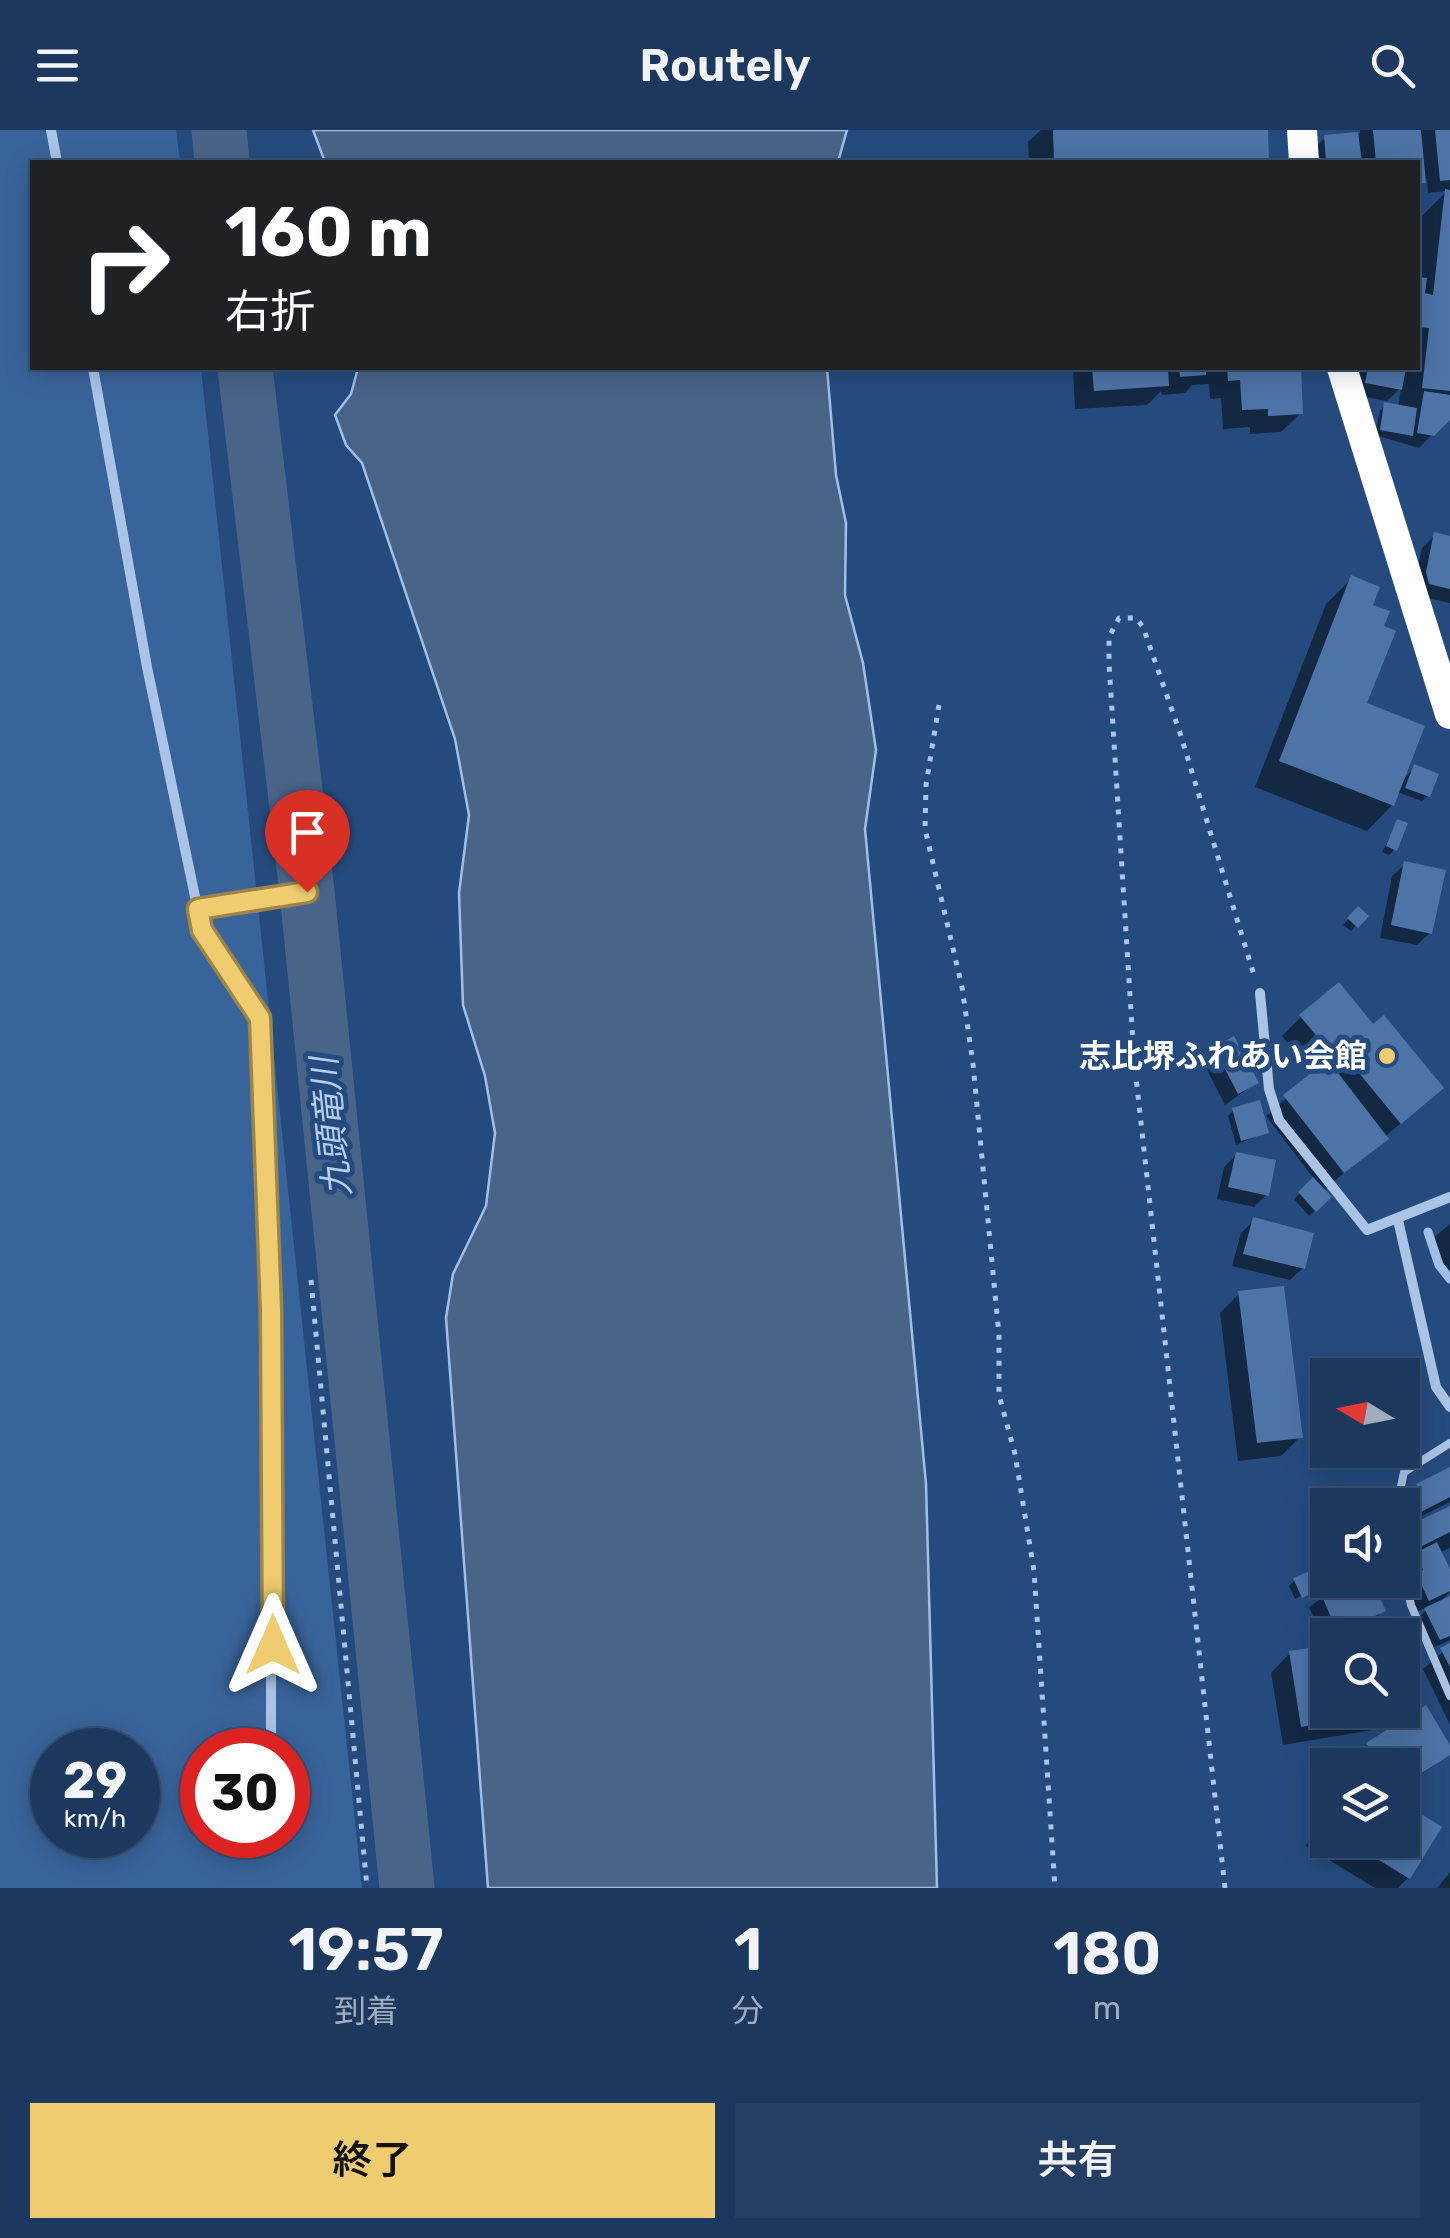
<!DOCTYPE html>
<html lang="ja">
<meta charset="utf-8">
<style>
:root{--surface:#1c385e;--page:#253f64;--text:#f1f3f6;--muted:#a0acbc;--line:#3a5273;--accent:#efcc6f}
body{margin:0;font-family:Rubik,"Noto Sans JP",sans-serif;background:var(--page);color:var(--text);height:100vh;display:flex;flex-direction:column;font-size:38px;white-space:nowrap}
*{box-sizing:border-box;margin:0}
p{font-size:32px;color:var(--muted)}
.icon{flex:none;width:55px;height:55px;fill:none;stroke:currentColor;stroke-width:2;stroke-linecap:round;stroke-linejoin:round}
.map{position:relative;height:1758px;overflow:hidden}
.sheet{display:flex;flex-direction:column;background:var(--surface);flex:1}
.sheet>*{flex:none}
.guide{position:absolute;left:30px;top:30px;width:1390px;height:210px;border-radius:0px;box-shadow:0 5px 25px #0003,0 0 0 2px var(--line);background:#202124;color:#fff;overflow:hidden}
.needle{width:65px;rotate:280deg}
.fabs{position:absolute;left:1310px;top:1228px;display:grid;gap:20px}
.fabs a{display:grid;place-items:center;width:110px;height:110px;border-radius:0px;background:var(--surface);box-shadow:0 5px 25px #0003,0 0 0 2px var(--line);font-size:50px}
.speed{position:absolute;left:30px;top:1598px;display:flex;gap:20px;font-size:50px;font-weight:700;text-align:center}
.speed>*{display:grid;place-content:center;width:130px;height:130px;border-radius:50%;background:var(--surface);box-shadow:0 5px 25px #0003,0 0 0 2px var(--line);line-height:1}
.speed small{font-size:25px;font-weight:400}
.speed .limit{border:15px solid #d22;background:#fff;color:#111}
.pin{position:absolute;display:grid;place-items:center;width:85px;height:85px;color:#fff;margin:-102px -42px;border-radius:50% 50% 50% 0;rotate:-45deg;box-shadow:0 0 10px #0007}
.pin .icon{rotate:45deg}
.me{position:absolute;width:110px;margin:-55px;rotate:0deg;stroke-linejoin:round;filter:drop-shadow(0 0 8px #0008)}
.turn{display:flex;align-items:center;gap:35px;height:210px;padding:0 30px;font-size:45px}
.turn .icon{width:130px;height:130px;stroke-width:2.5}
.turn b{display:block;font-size:70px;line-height:85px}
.eta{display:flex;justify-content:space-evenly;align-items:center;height:170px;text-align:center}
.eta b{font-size:60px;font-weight:600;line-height:70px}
.button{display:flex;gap:20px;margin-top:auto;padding:20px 30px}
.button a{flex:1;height:115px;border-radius:0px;background:var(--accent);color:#111;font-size:40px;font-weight:600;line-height:115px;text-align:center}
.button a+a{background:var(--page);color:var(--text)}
header{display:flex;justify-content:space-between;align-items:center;height:130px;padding:0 30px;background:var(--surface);font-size:45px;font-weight:600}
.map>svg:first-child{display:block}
.green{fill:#39649b;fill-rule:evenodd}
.water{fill:#496489;stroke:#9fbfe6;stroke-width:2.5}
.shadow{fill:#0007}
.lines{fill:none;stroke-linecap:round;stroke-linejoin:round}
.stream{stroke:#9fbfe6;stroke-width:9}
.river{stroke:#496489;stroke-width:55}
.building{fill:#4d74a7}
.path{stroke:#abc4e5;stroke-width:5;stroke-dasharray:5 8;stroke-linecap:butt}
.lane{stroke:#abc4e5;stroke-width:8}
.street{stroke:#abc4e5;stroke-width:10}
.highway{stroke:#fff;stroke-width:30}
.route-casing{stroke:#9b8548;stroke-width:25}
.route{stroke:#efcc6f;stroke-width:18}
.poi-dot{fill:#efcc6f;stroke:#254b7e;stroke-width:4}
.labels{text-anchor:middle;stroke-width:10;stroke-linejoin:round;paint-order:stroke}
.poi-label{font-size:32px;font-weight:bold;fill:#fff;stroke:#254b7e;text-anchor:end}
.water-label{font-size:35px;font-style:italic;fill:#b6ceed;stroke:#254b7e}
</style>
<header><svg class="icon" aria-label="menu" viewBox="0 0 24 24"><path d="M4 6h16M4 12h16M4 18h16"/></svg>Routely<svg class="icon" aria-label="search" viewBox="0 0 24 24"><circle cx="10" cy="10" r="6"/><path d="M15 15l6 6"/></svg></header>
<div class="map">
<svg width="1450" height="1758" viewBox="0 0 1450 1758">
<rect width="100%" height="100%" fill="#254b7e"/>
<!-- green -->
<path class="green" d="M 0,0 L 176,0 L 180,32 L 32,32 L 32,238 L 201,238 L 362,1758 L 0,1758 ZM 52,1620 L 138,1620 L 138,1705 L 52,1705 ZM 202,1620 L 288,1620 L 288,1705 L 202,1705 Z"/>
<!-- water -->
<path class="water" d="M 313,0 L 847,0 L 838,32 L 325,32 Z
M 358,238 L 827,238 L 836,345 L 846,393 L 845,465 L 863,533 L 876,620 L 865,699 L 926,1354 L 937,1758 L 488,1758 L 446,1188 L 453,1144 L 486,1076 L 495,1003 L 485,946 L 463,875 L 459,763 L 469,685 L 455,609 L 362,333 L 346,315 L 335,285 L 351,264 Z"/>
<!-- shadow -->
<path class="shadow" d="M 1041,0 L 1266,1 L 1266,32 L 1029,32 L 1028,12 Z
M 1360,0 L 1450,0 L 1450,286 L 1419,318 L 1375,305 L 1380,281 L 1385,275 L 1398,277 L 1401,258 L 1387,271 L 1354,265 L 1359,238 L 1418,238 L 1420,88 L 1447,61 L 1428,63 L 1427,49 L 1418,58 L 1418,32 L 1313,32 L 1312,20 L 1325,8 L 1360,4 Z
M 1073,238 L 1298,238 L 1301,283 L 1281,302 L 1250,304 L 1250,297 L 1223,299 L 1221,268 L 1210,269 L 1209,254 L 1192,255 L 1185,263 L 1162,265 L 1161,261 L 1147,275 L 1075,279 Z
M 1435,405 L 1450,408 L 1450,473 L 1417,466 L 1414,456 L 1422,418 Z
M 1352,448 L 1370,476 L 1364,575 L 1402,651 L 1415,637 L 1428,666 L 1422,671 L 1397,662 L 1392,675 L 1367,701 L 1255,657 L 1326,474 Z
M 1398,692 L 1395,719 L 1389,725 L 1382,722 Z
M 1405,734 L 1430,803 L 1417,815 L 1380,808 L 1392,746 Z
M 1358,779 L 1365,786 L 1351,801 L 1343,795 Z
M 1301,887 L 1373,897 L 1441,958 L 1323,1061 L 1329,1067 L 1309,1086 L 1294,1069 L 1314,1049 L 1266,986 L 1314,944 L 1282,906 Z
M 1215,920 L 1256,953 L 1225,975 L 1203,932 Z
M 1234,980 L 1266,1002 L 1236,1015 L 1228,986 Z
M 1236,1025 L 1267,1064 L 1254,1077 L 1217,1069 L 1224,1037 Z
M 1254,1090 L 1303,1138 L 1290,1150 L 1232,1136 L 1241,1103 Z
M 1450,1094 L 1450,1145 L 1445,1147 L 1432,1109 Z
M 1239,1164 L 1300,1307 L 1281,1326 L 1238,1331 L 1220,1183 Z
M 1450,1340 L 1450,1372 L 1402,1396 L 1402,1382 L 1409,1376 L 1405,1368 L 1418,1356 Z
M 1450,1379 L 1450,1418 L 1439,1423 L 1450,1445 L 1450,1462 L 1439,1473 L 1450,1468 L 1450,1510 L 1427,1521 L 1413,1493 L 1430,1476 L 1416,1482 L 1405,1458 L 1411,1452 L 1404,1438 L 1419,1423 L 1409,1426 L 1402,1407 L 1413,1396 Z
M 1295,1450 L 1311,1461 L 1295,1469 L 1289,1456 Z
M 1333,1450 L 1373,1450 L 1383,1480 L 1371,1493 L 1344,1505 L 1328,1505 L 1325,1513 L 1309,1477 L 1336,1458 Z
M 1450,1516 L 1450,1595 L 1423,1539 Z
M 1290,1523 L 1328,1580 L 1402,1580 L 1402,1536 L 1409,1578 L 1390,1597 L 1283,1615 L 1271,1543 Z
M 1367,1615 L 1450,1620 L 1450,1624 L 1409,1653 L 1402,1635 L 1359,1635 L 1355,1627 Z
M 1328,1680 L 1328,1710 L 1402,1710 L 1408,1748 L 1398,1758 L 1375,1758 L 1306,1716 Z
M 1450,1742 L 1450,1758 L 1437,1758 Z"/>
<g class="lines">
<!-- stream -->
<path class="stream" d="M 1428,1102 L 1439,1135 L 1450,1149"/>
<!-- river -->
<path class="river" d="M 219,0 L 222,32
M 245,238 L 307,762 L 407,1758"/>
</g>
<!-- building -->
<path class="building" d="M 1053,0 L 1268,0 L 1269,32 L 1054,32 Z
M 1373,0 L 1421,0 L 1426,53 L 1418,54 L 1418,32 L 1376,32 Z
M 1435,0 L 1450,0 L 1450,50 L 1440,51 Z
M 1358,2 L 1362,32 L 1326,32 L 1324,5 Z
M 1445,59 L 1450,60 L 1450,261 L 1422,258 L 1429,198 L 1418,197 L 1418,147 L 1427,148 L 1425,163 L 1433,165 Z
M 1092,238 L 1168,238 L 1169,256 L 1094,261 Z
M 1179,238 L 1206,238 L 1206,245 L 1180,247 Z
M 1227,238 L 1301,238 L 1303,284 L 1268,286 L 1268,279 L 1242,280 L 1240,250 L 1228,251 Z
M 1368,238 L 1406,238 L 1402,260 L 1365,253 Z
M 1424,261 L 1450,265 L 1450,290 L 1434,306 L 1417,303 Z
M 1384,272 L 1417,278 L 1413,306 L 1380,300 Z
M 1434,402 L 1450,406 L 1450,459 L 1429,454 L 1426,442 Z
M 1351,445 L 1380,457 L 1373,475 L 1390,481 L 1384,496 L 1396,501 L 1367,573 L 1425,596 L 1394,676 L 1279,631 Z
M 1414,634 L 1439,644 L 1430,667 L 1405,658 Z
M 1397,689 L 1408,693 L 1397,721 L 1386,716 Z
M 1404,731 L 1446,740 L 1432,804 L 1391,795 Z
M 1358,776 L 1369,786 L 1358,798 L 1347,788 Z
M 1339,852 L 1373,894 L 1384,885 L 1444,958 L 1401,994 L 1345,926 L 1338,931 L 1299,885 Z
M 1234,906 L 1259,953 L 1238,964 L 1214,918 Z
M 1328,930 L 1389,1009 L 1344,1043 L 1283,965 Z
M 1260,970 L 1269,1003 L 1241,1011 L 1232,978 Z
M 1236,1022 L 1276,1030 L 1269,1066 L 1228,1057 Z
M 1313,1047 L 1332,1067 L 1316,1082 L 1298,1062 Z
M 1253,1087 L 1314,1103 L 1305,1139 L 1243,1124 Z
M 1284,1156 L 1303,1308 L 1257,1313 L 1238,1161 Z
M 1450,1337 L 1450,1367 L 1413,1386 L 1411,1370 L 1422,1365 L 1416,1354 Z
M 1450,1376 L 1450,1402 L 1422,1416 L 1412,1394 Z
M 1437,1412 L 1450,1439 L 1450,1461 L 1429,1471 L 1416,1443 L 1423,1440 L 1415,1423 Z
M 1308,1442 L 1317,1461 L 1302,1468 L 1293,1448 Z
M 1347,1450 L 1372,1450 L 1386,1481 L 1338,1503 L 1320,1462 Z
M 1450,1466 L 1450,1506 L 1440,1510 L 1424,1478 Z
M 1450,1513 L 1450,1537 L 1440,1518 Z
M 1328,1515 L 1328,1580 L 1391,1582 L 1301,1597 L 1289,1521 Z
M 1402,1534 L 1412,1579 L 1402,1580 Z
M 1426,1575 L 1450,1615 L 1450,1625 L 1422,1643 L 1412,1626 L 1397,1635 L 1379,1635 L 1366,1613 Z
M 1402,1672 L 1442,1697 L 1410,1749 L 1346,1710 L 1402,1710 Z"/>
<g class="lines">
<!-- path -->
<path class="path" d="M 939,575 L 926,655 L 925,699 L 962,857 L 973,934 L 999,1205 L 999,1265 L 1015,1324 L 1034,1441 L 1055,1758
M 311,1150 L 367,1758
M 1225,1758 L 1134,929 L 1109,533 L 1109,507 L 1119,488 L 1136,488 L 1143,497 L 1180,603 L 1254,845"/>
<!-- lane -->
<path class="lane" d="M 1397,1375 L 1404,1342 L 1450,1313
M 1402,1436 L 1411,1475 L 1450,1566"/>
<!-- street -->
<path class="street" d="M 51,0 L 57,32
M 93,238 L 147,537 L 202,800 L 260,888 L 271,1180 L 271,1620
M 198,779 L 307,762
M 1260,863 L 1269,959 L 1279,990 L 1367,1100 L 1450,1067
M 1398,1090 L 1436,1257 L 1450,1277
M 288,1666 L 298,1686"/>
<!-- highway -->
<path class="highway" d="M 1302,0 L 1304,32
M 1342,238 L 1450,584"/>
</g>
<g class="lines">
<defs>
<path id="route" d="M 273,1515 L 271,1180 L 260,888 L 202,800 L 198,779 L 307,762"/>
</defs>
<!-- route casing -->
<use href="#route" class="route-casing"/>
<!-- route -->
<use href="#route" class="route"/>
</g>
<!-- markers -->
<circle class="poi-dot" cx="1387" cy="926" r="10"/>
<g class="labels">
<!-- poi labels -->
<g class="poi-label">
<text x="1367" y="937">志比堺ふれあい会館</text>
</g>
<!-- water labels -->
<g class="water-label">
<text transform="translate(331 997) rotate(-96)" y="12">九頭竜川</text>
</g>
</g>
</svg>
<div class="fabs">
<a><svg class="needle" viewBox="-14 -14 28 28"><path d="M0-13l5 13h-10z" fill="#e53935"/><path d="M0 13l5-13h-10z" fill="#a0acbc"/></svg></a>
<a><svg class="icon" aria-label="sound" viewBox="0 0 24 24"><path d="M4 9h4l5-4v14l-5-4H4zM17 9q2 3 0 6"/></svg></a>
<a><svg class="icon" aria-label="search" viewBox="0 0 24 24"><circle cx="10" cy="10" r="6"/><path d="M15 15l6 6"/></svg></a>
<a><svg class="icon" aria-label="layers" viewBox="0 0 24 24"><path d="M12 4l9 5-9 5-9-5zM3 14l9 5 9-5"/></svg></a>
</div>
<div class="speed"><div>29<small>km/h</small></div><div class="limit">30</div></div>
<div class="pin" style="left:307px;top:762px;background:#d93025"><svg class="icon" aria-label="arrive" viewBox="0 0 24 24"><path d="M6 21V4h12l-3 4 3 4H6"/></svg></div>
<svg class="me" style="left:273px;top:1515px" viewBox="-20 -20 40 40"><path d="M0-17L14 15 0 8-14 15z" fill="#efcc6f" stroke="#fff" stroke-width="4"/></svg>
<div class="guide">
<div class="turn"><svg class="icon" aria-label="right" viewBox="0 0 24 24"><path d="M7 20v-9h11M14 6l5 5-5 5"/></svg><div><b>160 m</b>右折</div></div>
</div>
</div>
<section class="sheet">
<div class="eta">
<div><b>19:57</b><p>到着</p></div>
<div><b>1</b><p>分</p></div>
<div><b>180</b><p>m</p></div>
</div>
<div class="button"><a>終了</a><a>共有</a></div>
</section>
